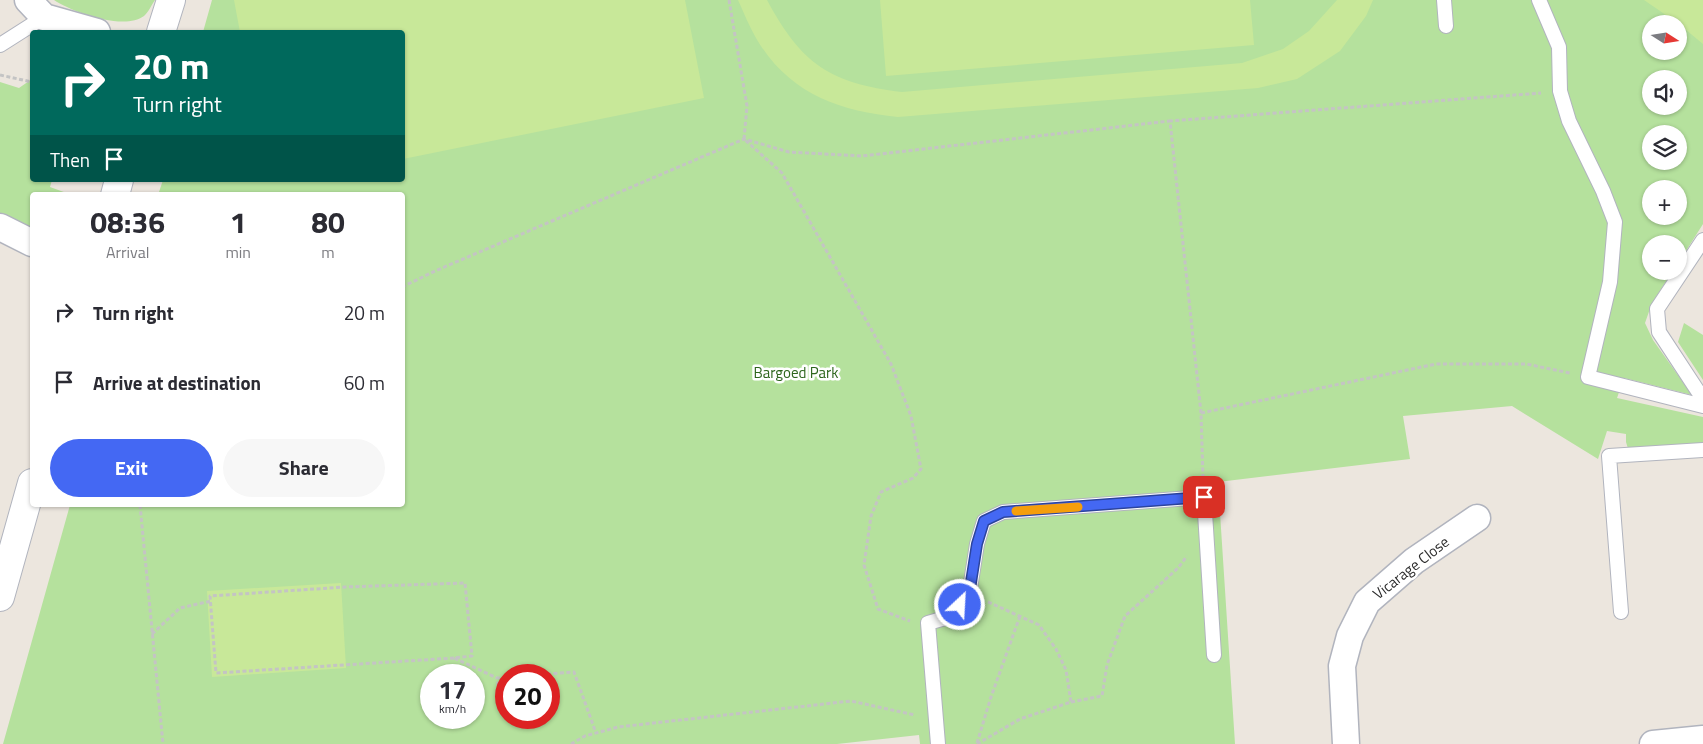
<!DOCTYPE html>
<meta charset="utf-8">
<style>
:root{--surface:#fff;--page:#f7f7f7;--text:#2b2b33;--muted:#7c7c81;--accent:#4468f3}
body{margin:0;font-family:"Titillium Web",sans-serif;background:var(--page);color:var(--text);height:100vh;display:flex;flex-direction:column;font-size:19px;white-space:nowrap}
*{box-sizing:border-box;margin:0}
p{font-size:16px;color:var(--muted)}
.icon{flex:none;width:28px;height:28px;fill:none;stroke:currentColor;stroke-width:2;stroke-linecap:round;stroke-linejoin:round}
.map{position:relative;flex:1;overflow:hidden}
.sheet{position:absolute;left:30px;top:192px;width:375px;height:315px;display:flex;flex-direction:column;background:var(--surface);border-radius:5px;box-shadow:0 1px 4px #0004}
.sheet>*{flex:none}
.guide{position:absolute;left:30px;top:30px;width:375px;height:152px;border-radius:5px;box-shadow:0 1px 4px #0004;background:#00695c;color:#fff;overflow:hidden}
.needle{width:32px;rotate:102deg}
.controls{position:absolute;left:1642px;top:15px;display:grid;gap:10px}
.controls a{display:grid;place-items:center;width:45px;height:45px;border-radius:50%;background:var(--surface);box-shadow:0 1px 4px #0004;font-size:25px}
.speed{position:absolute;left:420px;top:664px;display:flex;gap:10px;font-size:25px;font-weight:700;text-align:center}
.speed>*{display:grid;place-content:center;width:65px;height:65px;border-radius:50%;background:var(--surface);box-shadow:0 1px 4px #0004;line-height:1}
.speed small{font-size:12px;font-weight:400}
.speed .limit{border:8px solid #d22;background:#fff;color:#111}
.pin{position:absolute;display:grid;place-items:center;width:42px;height:42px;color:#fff;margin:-21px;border-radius:10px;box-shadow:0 2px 8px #0006}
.me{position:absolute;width:55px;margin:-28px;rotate:25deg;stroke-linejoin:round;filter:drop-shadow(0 0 4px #0008)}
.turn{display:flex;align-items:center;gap:18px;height:105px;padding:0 20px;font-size:22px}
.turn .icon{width:65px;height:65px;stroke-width:2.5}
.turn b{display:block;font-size:35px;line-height:42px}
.then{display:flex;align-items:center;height:48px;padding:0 20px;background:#0003;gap:10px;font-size:19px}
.eta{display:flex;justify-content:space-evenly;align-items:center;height:85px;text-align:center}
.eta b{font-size:30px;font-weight:700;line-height:35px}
.action{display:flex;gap:10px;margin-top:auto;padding:10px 20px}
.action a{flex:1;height:58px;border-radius:30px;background:var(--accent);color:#fff;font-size:20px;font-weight:700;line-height:58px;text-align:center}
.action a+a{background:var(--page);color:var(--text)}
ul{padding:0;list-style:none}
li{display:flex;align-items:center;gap:15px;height:70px;padding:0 20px}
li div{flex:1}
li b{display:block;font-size:19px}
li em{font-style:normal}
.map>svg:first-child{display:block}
.green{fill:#b5e19d;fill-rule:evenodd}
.pitch{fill:#c8e899}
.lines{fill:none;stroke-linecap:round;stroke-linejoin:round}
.lane-casing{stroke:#b1b4be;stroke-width:16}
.street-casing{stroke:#b1b4be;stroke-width:29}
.secondary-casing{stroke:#b1b4be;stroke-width:30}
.path{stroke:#c4c4c4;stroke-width:3;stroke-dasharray:4 2.5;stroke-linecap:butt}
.lane{stroke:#fff;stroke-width:14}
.street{stroke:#fff;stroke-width:26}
.secondary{stroke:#fff;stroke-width:28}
.route-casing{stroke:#2c449e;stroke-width:12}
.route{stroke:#4468f3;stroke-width:9}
.slow{stroke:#f59e0b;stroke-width:9}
.labels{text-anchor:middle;stroke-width:5;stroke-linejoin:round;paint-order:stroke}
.park-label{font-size:15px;fill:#2e661d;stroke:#fff}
.street-label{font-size:15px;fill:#2b2b2b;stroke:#fff}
</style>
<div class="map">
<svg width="1703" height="744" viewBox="0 0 1703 744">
<rect width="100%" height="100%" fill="#ece6de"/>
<!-- green -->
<path class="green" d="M 54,0 L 155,0 C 152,4 148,13 144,16 C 124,31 72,12 54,0 Z
M 212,0 L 1703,0 L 1703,224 L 1679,262 L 1679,244 L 1651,244 L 1651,271 L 1673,271 L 1652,303 L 1645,323 L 1653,340 L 1692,395 L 1624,378 L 1617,398 L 1703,417 L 1703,445 L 1630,455 L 1626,442 L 1626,434 L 1607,431 L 1598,459 L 1512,406 L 1403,416 L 1410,459 L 1218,482 L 1235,744 L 920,744 L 919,735 L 837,744 L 3,744 L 70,505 L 402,505 L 402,195 L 158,195 L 163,180 L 402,180 L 402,32 L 203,32 ZM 1651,24 L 1679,24 L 1679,51 L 1651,51 ZM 1651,79 L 1679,79 L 1679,106 L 1651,106 ZM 1651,134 L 1679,134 L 1679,161 L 1651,161 ZM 1651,189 L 1679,189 L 1679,216 L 1651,216 ZM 431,675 L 474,675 L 474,718 L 431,718 ZM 506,675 L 549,675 L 549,718 L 506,718 Z
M 32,79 L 32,180 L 52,180 L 50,187 L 72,195 L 32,195 L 32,235 L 0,218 L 0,82 L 19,88 Z
M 1684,323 L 1703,335 L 1703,380 L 1678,342 Z"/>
<!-- pitch -->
<path class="pitch" d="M 234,0 L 685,0 L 704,98 L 403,159 L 402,32 L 240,32 Z
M 738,0 L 767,0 C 802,65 830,83 902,92 L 1242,63 L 1283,49 L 1309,31 L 1337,0 L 1373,0 L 1366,16 L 1340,51 L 1297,79 L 1258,88 L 898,117 C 838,111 788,93 756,38 C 749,26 744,13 738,0 Z
M 880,0 L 1250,0 L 1254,45 L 886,76 Z
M 1644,0 L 1703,0 L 1703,44 L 1679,24 Z
M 341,583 L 346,668 L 212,677 L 207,591 Z"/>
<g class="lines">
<defs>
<path id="lane" d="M 1444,0 L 1446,26
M 1539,0 L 1559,47 L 1560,91 L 1569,121 L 1603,191 L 1615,222 L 1610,282 L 1588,377 L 1703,406
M 0,45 L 44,17
M 1703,240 L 1657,309 L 1659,332 L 1703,399
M 1621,612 L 1609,456 L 1703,450
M 938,744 L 928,623 L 952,616 L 969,595 L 977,544 L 984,521 L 1003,512 L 1204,497 L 1214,655"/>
<path id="street" d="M 28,0 L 44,17 L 97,32
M 0,227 L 32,243
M 1346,744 L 1342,666 L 1350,636 L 1367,602 L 1414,561 L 1477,518
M 1653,744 L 1703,739"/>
<path id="secondary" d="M 161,32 L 171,0
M 115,195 L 119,180
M 0,597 L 32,483"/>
</defs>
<!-- lane casing -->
<use href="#lane" class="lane-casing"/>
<!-- street casing -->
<use href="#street" class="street-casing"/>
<!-- secondary casing -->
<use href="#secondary" class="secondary-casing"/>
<!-- path -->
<path class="path" d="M 729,0 L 747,106 L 744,139 L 782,173 L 891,364 L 911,416 L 921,469 L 913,478 L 881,492 L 871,516 L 864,565 L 878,609 L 910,621
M 0,75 L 32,82
M 402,287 L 435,271 L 744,139 L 789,152 L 862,156 L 1170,121
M 1201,413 L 1436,364 L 1526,364 L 1570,373
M 1203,478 L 1201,413 L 1170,121 L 1541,93
M 140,505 L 163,744
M 152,634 L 180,608 L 211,601
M 454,658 L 216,673 L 210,596 L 345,587 L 465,583 L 472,656 L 454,658 L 497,678
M 534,675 L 574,672 L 596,733
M 499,692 L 497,678 L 506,677
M 1071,702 L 1102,696 L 1107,665 L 1125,616 L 1178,568 L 1187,556
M 977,743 L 991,697 L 1020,616
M 571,744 L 585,736 L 618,727 L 851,701 L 915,715
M 977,744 L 1020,719 L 1071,702 L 1066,670 L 1056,649 L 1039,625 L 986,601"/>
<!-- lane -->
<use href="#lane" class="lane"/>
<!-- street -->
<use href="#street" class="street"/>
<!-- secondary -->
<use href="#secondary" class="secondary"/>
</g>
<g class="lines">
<defs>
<path id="route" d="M 960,605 L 969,595 L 977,544 L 984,521 L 1003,512 L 1204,497"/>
</defs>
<!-- route casing -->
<use href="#route" class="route-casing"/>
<!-- route -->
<use href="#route" class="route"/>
<!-- slow -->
<path class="slow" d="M 1016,511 L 1078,507"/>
</g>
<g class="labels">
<!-- park labels -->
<g class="park-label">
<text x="796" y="378">Bargoed Park</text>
</g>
<!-- street labels -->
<g class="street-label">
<text transform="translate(1411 568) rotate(-38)" y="5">Vicarage Close</text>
</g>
</g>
</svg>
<div class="controls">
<a><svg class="needle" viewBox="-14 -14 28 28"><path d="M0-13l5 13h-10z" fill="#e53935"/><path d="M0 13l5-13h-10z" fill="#7c7c81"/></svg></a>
<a><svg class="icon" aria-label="sound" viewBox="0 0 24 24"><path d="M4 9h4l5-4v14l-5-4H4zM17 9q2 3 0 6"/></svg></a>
<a><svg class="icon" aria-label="layers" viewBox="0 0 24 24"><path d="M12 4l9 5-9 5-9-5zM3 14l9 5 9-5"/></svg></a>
<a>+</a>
<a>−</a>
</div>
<div class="speed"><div>17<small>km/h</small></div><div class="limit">20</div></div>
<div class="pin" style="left:1204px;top:497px;background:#d93025"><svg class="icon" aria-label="arrive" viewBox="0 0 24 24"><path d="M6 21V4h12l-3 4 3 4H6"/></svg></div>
<svg class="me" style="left:960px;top:605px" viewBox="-20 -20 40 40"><circle r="17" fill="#4468f3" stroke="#fff" stroke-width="3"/><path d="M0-11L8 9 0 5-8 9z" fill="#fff"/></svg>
<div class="guide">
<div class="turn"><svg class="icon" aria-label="right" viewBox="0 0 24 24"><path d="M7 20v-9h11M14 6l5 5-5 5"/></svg><div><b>20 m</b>Turn right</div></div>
<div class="then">Then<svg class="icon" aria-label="arrive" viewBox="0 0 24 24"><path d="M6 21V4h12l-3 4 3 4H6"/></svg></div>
</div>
<section class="sheet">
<div class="eta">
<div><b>08:36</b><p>Arrival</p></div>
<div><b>1</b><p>min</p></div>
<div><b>80</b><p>m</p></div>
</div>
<ul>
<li><svg class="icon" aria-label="right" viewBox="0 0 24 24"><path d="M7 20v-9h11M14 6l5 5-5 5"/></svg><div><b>Turn right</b></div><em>20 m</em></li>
<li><svg class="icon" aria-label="arrive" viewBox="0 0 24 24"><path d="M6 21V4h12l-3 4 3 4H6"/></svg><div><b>Arrive at destination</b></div><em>60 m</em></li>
</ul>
<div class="action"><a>Exit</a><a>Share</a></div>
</section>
</div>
